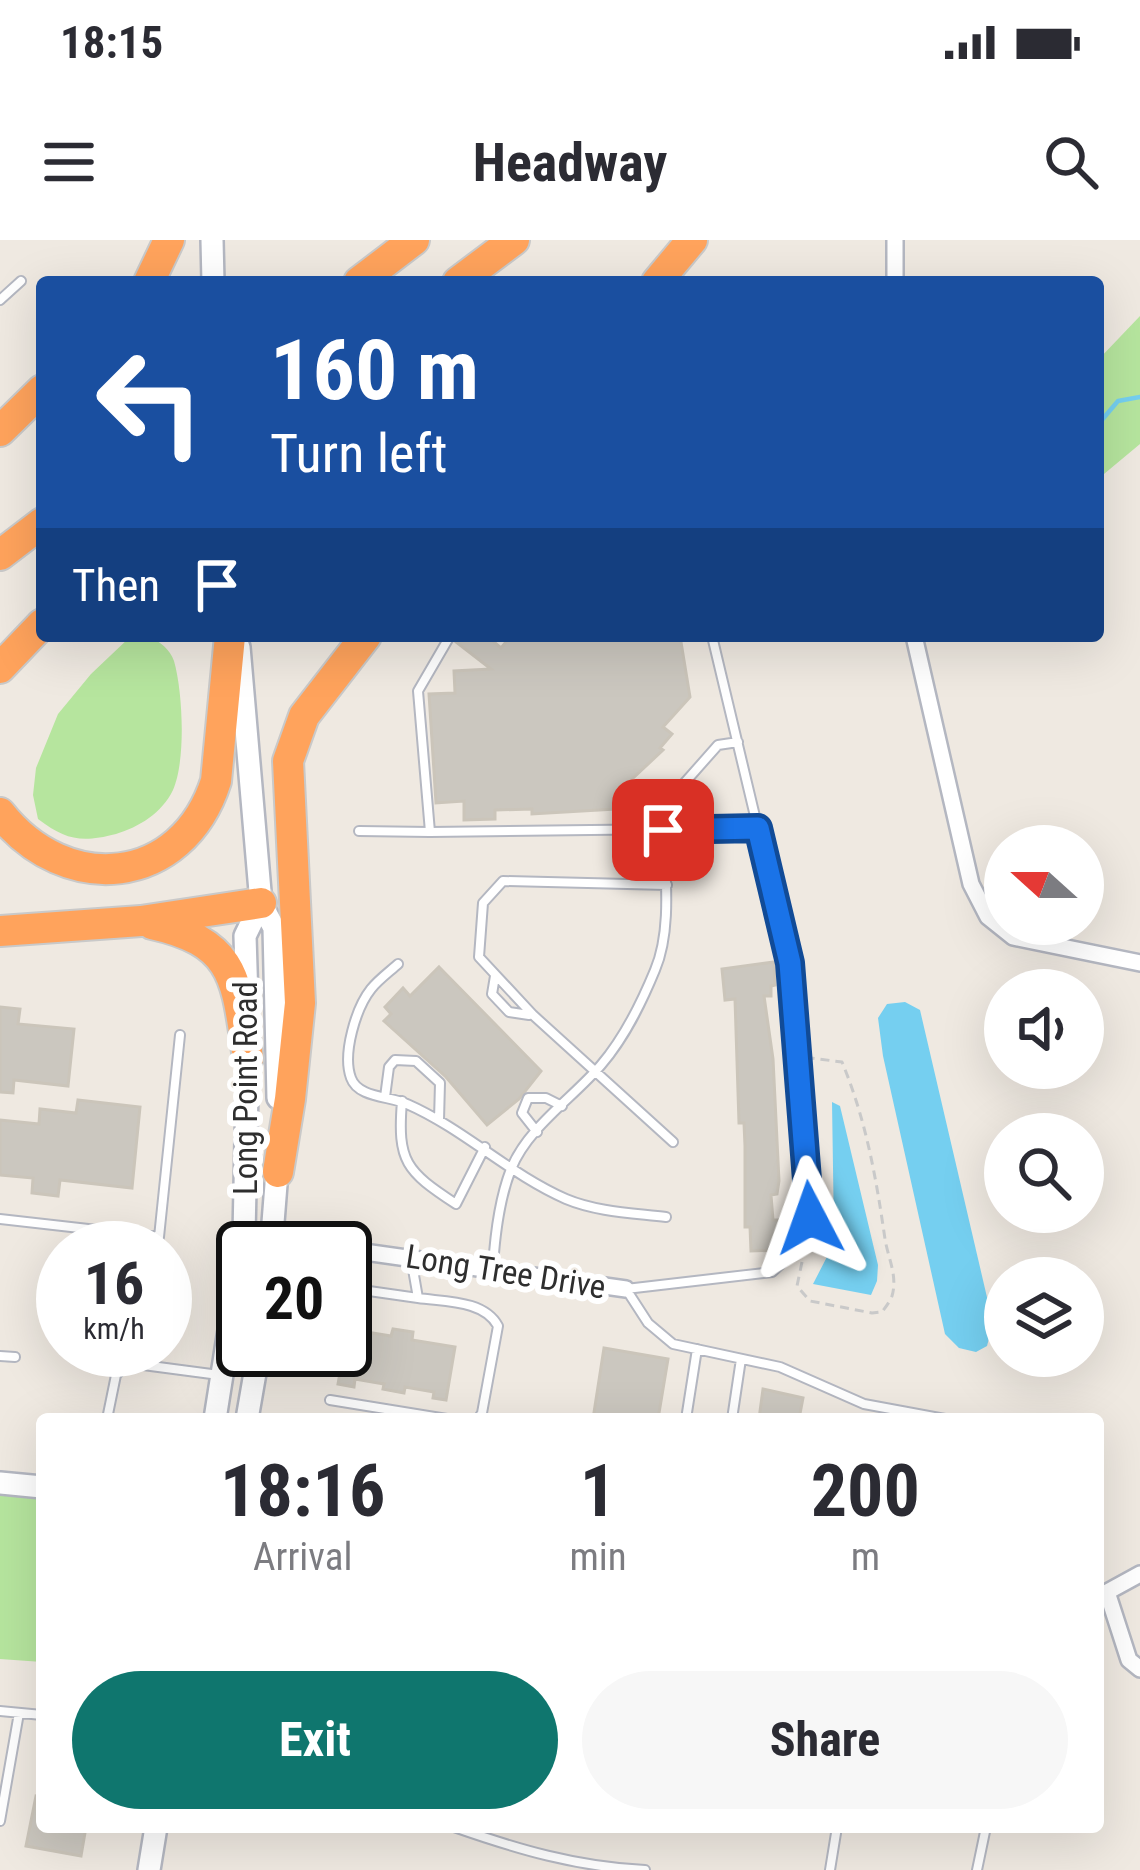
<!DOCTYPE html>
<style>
:root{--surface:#fff;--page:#f7f7f7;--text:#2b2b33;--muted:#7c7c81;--accent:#0f766e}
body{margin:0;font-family:"Roboto Condensed",sans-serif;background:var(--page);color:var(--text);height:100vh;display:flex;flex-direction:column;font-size:45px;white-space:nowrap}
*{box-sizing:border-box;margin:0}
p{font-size:39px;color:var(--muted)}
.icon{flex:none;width:66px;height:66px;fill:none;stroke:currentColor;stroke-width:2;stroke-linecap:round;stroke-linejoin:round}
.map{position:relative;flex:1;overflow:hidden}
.details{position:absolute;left:36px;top:1173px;width:1068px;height:420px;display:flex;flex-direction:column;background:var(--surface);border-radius:12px;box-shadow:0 12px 48px #0002}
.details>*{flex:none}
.banner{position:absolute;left:36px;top:36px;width:1068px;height:366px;border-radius:12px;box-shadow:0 12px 48px #0002;background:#1a4fa0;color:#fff;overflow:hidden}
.needle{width:78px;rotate:291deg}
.tools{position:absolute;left:984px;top:585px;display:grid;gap:24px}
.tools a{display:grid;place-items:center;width:120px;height:120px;border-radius:50%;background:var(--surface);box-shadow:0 12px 48px #0002;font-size:60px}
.speed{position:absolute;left:36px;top:981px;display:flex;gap:24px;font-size:60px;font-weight:700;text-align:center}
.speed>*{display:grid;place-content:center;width:156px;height:156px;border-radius:50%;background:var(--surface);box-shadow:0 12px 48px #0002;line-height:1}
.speed small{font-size:30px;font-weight:400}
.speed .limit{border:6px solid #111;border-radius:18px;background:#fff;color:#111}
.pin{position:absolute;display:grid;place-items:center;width:102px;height:102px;color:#fff;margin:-51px;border-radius:24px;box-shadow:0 6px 18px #0006}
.me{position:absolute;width:132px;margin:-66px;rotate:356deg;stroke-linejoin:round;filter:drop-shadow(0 0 9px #0008)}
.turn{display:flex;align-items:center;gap:42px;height:252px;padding:0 36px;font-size:54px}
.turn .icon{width:156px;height:156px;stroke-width:2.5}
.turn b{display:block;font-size:84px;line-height:102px}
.then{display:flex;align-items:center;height:114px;padding:0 36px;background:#0003;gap:24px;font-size:45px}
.eta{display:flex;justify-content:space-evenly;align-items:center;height:204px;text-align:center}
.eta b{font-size:72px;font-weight:700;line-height:84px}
.button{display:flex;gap:24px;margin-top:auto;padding:24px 36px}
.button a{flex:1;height:138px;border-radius:72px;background:var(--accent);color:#fff;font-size:48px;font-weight:700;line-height:138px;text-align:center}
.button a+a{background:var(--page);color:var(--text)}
.status{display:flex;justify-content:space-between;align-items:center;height:84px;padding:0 60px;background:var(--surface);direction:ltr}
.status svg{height:33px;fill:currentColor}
header{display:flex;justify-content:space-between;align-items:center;height:156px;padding:0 36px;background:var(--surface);font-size:54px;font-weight:700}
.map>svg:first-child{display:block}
.green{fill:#b6e59e}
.water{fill:#75cff0}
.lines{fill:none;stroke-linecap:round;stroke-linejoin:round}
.stream{stroke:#75cff0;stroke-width:4.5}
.building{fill:#cbc7bf;stroke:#cbc5ba;stroke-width:3}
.lane-casing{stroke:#b4b7c1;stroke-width:12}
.street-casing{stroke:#b4b7c1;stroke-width:20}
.secondary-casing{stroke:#b4b7c1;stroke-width:26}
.highway-casing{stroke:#c9c9c9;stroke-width:34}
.path{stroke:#c9c9c9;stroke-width:3;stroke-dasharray:9 6;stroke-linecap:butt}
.lane{stroke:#fff;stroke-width:8}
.street{stroke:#fff;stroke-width:15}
.secondary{stroke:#fff;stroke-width:21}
.highway{stroke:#ffa35c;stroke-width:30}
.route-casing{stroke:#114b97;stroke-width:30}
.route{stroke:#1a73e8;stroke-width:21}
.labels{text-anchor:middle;stroke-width:12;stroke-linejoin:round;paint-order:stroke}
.street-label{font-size:33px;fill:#2e2e2e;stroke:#fff}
</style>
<div class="status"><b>18:15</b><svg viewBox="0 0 49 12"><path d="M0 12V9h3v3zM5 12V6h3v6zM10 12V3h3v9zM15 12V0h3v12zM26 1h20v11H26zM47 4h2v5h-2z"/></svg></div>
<header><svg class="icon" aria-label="menu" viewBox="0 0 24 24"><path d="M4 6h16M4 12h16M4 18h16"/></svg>Headway<svg class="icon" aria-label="search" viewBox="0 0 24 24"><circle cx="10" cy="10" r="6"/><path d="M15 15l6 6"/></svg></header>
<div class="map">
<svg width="1140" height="1630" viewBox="0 0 1140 1630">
<rect width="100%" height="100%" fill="#efe9e1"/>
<!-- green -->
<path class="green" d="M 1140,76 L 1140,204 L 1098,239 L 1098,120 Z
M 149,396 C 160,402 170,409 174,421 C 183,452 186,521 173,550 C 162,573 139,587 116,594 C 81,603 66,600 38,579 L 33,555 L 36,528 L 58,474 L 91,434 L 130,397 Z
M 0,1252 L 42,1257 L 42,1422 L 0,1419 Z"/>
<!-- water -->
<path class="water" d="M 905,762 L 920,770 L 993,1083 L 987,1106 L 976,1112 L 959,1108 L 945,1094 L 883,816 L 878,778 L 887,764 Z
M 832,862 L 840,866 L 878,1025 L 877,1041 L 871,1055 L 813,1044 L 831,1009 L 834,993 Z"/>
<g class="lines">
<!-- stream -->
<path class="stream" d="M 1101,181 L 1118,161 L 1140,157"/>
</g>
<!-- building -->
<path class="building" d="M 458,396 L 487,396 L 501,408 L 511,396 L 680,396 L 690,457 L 663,487 L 672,494 L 660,508 L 663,510 L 631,540 L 632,568 L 532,574 L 532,569 L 495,570 L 495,579 L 464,580 L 464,561 L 436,563 L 429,454 L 455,453 L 454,431 L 491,429 L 456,402 Z
M 774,722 L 775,745 L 771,746 L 771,756 L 764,756 L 773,819 L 779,941 L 777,954 L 771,955 L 773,980 L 779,980 L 783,1010 L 751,1011 L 750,987 L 745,987 L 745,906 L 744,883 L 739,883 L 735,759 L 725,760 L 722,729 Z
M 439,727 L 541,831 L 519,859 L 487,885 L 446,837 L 384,781 L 391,774 L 385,767 L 403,748 L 410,756 Z
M 0,767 L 20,769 L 18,784 L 74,789 L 68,846 L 14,840 L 13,853 L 0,852 Z
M 78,860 L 140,867 L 132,948 L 60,940 L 58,956 L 32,953 L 33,938 L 0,935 L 0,880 L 39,884 L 40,869 L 76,873 Z
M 348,1089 L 391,1096 L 393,1089 L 413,1092 L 412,1100 L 455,1107 L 446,1160 L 433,1158 L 434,1152 L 405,1147 L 404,1153 L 383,1149 L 384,1144 L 355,1139 L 354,1147 L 338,1144 Z
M 604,1108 L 668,1119 L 658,1179 L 593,1179 Z
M 763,1149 L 803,1158 L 799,1179 L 759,1179 Z
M 36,1556 L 42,1557 L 42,1587 L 86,1587 L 81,1616 L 26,1606 Z"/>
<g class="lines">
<defs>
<path id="lane" d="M 0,60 L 21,41
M 450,396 L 418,451 L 430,592 L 757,588
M 712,396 L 790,723 L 810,978 L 797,1009 L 772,1032 L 626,1049 L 648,1083 L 673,1104 L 780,1127 L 864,1164 L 945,1179
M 359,591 L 430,592
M 667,645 L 503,641 L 483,663 L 479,717 L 533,775 L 673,902
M 398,724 C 389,732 378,740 371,749 C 356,768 342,814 351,838 C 358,858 390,856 407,864 C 464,889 509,934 566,959 C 597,972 633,973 666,977
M 495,736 L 492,754 L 509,772 L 529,775
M 385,857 L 389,827 L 395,820 L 416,821 L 440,843 L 439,880
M 402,861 C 397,922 406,931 456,964 L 485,907
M 537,892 L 522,873 L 528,858 L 546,858 L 562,866
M 0,979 L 159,997 L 180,795
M 411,1018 L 418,1058 C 445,1062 484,1060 498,1086 L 482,1173 L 478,1179
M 493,1027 C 495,994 499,960 511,929 C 528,887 573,858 601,825 C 625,797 641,764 655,730 C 675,683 662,616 664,566 L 718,505 L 738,502
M 355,1049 L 418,1058
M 0,1116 L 15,1117
M 330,1160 L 447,1179
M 107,1179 L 116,1135 L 128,1123 L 219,1135
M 686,1179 L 697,1109
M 732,1179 L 741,1119
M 0,1471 L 42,1475
M 0,1581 L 19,1473
M 454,1587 C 517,1609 577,1627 645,1630
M 830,1630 L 837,1587
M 977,1630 L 986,1587"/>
<path id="street" d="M 895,42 L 895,0
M 914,396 L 971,644 L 988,677 L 1013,697 L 1140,723
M 244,995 L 626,1049
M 1108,1355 L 1129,1420 L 1140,1429
M 1098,1357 L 1140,1334"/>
<path id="secondary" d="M 212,0 L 213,42
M 239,407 L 261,663 L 274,688 L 278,858
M 247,760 L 245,696 L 261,663
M 271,1008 L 278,919
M 215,1179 L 244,995 L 248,803
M 247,1179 L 259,1110
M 0,1243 L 42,1247
M 149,1630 L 156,1587"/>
<path id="highway" d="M 149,42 L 169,0
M 359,42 L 414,0
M 458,42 L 514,0
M 657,42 L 692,0
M 0,191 L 42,150
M 0,315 L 42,283
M 0,428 L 42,384
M 0,573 C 66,657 182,647 216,541 L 230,396
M 152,684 C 238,703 236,741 248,818
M 0,691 L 141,681 L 261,663
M 278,932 L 290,859 L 300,763 L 288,521 L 304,476 L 366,396"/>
</defs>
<!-- lane casing -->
<use href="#lane" class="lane-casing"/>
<!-- street casing -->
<use href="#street" class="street-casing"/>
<!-- secondary casing -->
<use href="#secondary" class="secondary-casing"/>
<!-- highway casing -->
<use href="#highway" class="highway-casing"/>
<!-- path -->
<path class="path" d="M 802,1022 L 797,1046 L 810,1061 L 872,1073 L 882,1072 C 885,1068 891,1060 892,1056 C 898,1036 888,1018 885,999 C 876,937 866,880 842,822 L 811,818"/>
<!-- lane -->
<use href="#lane" class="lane"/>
<!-- street -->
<use href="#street" class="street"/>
<!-- secondary -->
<use href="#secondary" class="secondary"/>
<!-- highway -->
<use href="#highway" class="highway"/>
</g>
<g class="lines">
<defs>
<path id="route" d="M 663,590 L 758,588 L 790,723 L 810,978"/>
</defs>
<!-- route casing -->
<use href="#route" class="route-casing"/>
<!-- route -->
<use href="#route" class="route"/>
</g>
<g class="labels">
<!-- street labels -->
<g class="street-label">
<text transform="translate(245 848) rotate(-90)" y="12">Long Point Road</text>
<text transform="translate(506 1031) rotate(9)" y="12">Long Tree Drive</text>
</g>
</g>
</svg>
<div class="tools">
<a><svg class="needle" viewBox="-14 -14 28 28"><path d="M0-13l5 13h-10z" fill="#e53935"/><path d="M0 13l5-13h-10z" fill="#7c7c81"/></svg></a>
<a><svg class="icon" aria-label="sound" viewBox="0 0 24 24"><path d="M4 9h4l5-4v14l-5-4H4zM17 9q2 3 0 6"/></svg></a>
<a><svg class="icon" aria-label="search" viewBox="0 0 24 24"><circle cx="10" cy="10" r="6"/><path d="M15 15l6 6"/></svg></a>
<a><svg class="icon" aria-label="layers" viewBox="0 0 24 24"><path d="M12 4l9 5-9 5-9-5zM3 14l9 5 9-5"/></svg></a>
</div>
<div class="speed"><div>16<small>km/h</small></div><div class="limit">20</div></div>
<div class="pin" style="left:663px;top:590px;background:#d93025"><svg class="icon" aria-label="arrive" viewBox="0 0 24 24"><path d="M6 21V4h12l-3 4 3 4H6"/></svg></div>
<svg class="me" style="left:810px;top:978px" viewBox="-20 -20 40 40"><path d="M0-17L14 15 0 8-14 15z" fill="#1a73e8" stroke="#fff" stroke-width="4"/></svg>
<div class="banner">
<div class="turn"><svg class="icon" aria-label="left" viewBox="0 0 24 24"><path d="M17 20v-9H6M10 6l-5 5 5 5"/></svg><div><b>160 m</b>Turn left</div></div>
<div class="then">Then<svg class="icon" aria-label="arrive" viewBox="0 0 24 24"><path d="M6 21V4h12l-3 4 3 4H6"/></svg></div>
</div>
<section class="details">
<div class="eta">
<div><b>18:16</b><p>Arrival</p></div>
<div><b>1</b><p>min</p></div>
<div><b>200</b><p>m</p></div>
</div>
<div class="button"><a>Exit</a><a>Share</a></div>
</section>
</div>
